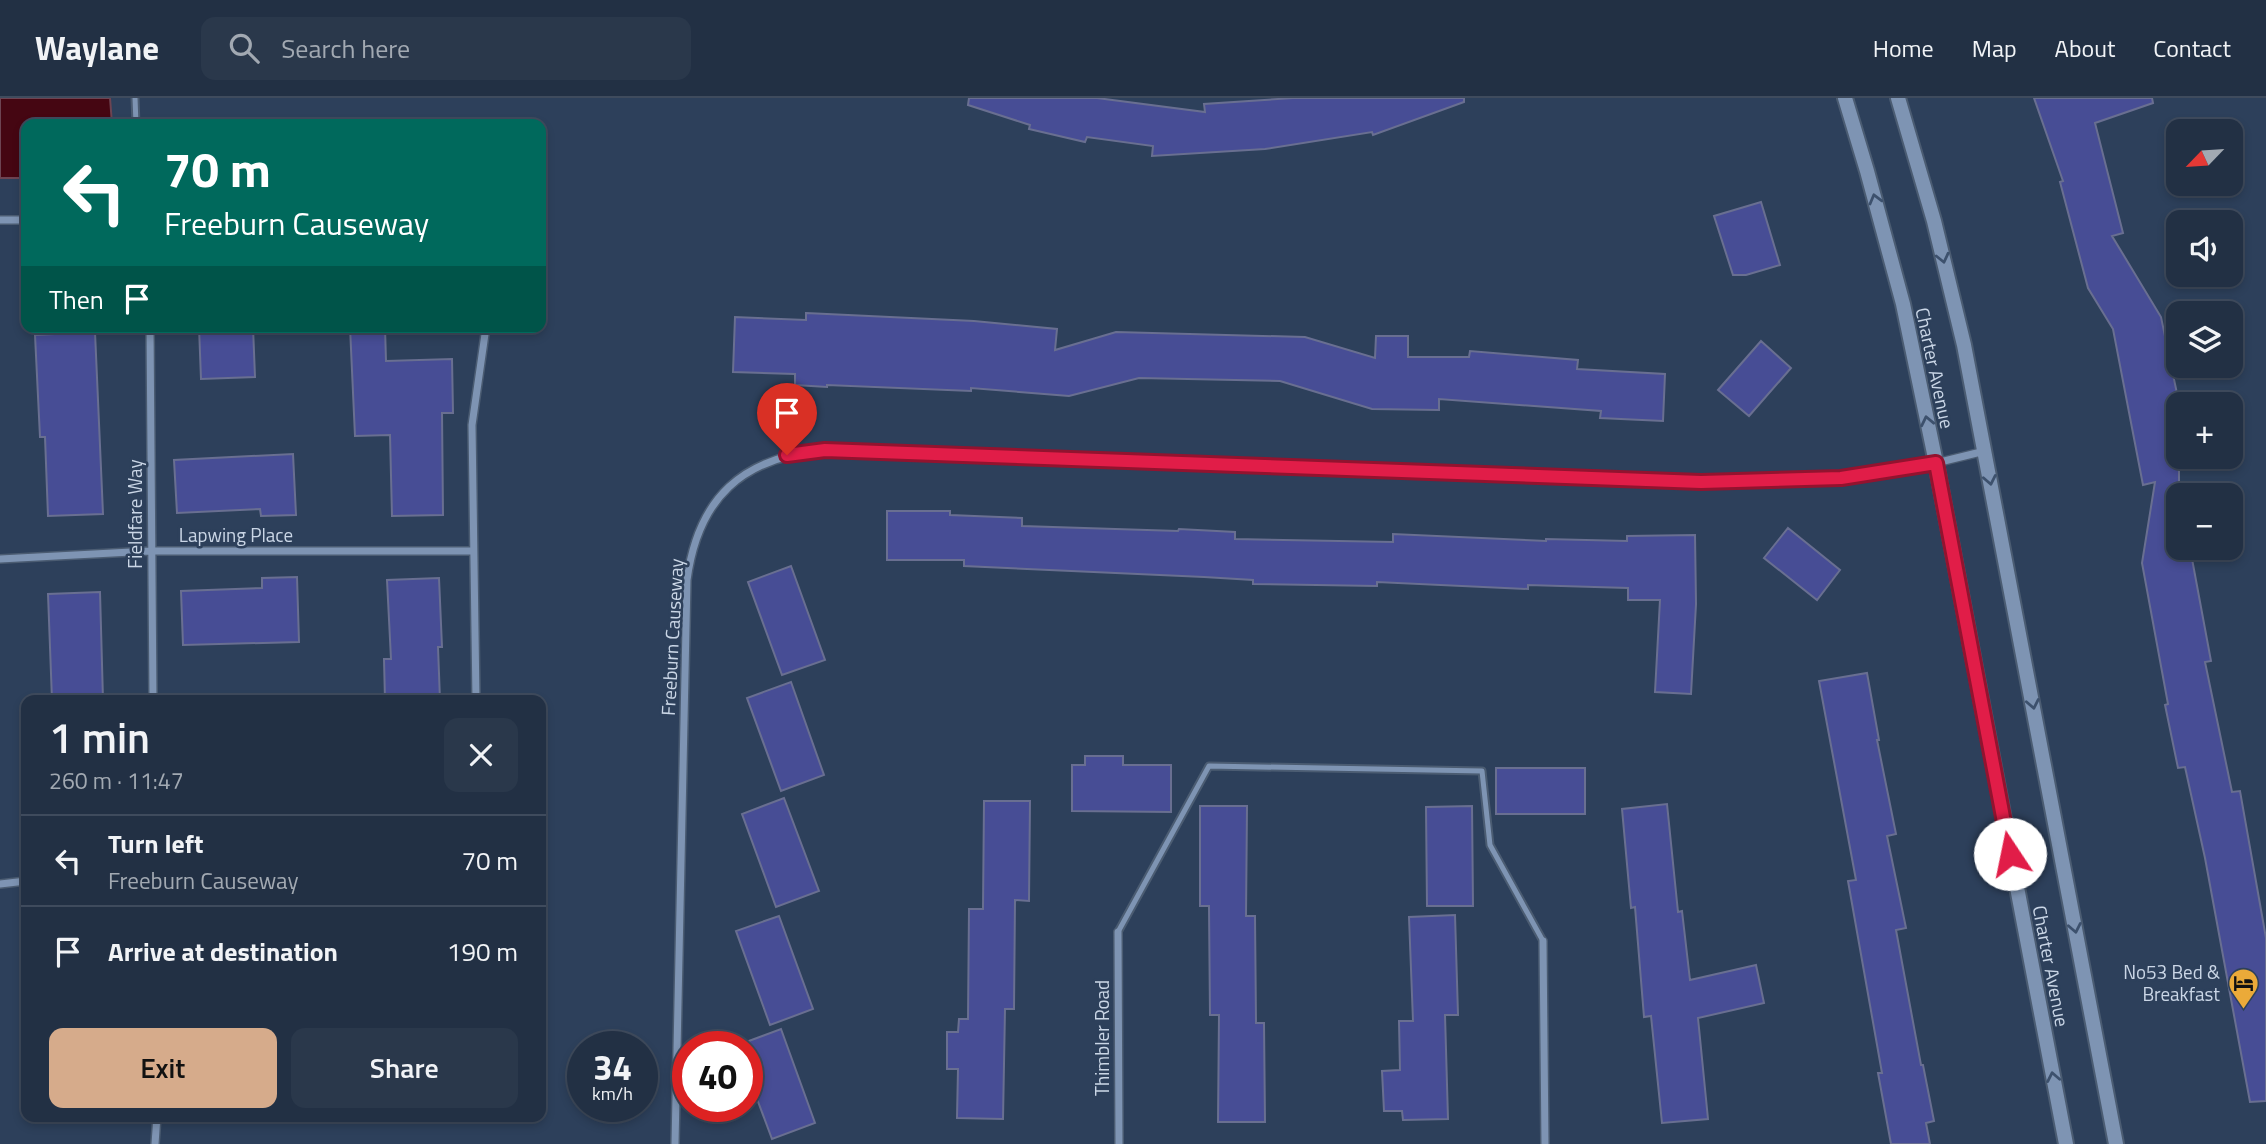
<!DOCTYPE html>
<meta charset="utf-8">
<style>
:root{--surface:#223044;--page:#2a384b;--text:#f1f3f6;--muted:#a2a9b2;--line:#3f4b5d;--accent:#d6ab8b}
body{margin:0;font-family:"Titillium Web",sans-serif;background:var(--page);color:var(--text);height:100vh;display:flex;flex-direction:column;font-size:26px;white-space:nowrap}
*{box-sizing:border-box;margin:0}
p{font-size:23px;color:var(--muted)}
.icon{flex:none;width:38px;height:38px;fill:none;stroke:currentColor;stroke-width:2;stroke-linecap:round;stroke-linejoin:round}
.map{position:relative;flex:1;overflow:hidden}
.details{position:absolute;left:21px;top:597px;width:525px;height:427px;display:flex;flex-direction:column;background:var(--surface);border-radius:14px;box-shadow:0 4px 10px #0003,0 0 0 2px var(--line)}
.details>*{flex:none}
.top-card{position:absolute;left:21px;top:21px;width:525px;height:214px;border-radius:14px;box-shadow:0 4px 10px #0003,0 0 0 2px var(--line);background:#00695c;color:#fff;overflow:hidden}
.needle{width:46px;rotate:245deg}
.buttons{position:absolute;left:2166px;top:21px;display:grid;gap:14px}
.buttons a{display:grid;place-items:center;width:77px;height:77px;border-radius:14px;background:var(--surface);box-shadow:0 4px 10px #0003,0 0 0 2px var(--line);font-size:35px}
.speed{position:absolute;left:567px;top:933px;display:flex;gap:14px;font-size:35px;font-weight:700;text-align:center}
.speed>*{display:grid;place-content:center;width:91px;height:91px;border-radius:50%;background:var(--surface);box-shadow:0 4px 10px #0003,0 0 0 2px var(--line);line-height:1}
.speed small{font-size:18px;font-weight:400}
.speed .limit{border:10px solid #d22;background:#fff;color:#111}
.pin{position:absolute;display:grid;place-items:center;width:60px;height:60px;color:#fff;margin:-72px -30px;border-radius:50% 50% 50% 0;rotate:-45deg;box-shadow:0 0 7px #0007}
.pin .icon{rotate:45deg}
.me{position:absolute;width:77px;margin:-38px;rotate:349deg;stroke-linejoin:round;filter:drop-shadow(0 0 5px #0008)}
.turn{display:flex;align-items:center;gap:24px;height:147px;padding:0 28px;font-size:32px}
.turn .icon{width:91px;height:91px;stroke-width:2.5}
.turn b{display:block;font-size:49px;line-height:60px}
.then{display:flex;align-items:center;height:66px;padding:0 28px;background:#0003;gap:14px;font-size:26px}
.round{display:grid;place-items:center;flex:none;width:74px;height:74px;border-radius:14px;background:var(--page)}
.overview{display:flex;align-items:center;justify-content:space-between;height:119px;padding:0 28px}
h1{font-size:42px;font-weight:600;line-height:52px}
.action{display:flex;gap:14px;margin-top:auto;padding:14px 28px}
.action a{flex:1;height:80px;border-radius:14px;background:var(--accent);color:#111;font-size:28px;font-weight:600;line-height:80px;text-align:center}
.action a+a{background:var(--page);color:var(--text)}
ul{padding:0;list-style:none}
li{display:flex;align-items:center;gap:21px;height:91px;padding:0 28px;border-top:2px solid var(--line)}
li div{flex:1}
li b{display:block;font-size:26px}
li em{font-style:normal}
header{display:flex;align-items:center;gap:42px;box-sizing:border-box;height:98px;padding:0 35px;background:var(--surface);border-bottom:2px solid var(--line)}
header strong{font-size:33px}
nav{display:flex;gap:38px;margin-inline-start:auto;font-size:24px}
.search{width:490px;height:63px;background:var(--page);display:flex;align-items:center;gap:18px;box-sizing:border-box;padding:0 24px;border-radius:14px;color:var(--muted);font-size:26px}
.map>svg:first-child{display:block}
.water{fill:#450612;stroke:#6d4452;stroke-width:2}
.building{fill:#474d95;stroke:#696f91;stroke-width:2}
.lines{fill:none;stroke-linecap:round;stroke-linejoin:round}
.lane-casing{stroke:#4b5c72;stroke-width:9}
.street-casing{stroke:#4b5c72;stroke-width:10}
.secondary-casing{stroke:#4b5c72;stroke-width:18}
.lane{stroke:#7e94b3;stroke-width:5}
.street{stroke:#7e94b3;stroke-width:7}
.secondary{stroke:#7e94b3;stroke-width:14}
.oneway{stroke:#3d516d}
.route-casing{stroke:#92132f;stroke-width:18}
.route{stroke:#e11d48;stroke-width:12}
.labels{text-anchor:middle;stroke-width:5;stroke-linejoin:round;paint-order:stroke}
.street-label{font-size:19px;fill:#cad6e6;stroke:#2d405b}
.poi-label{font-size:19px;fill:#cad6e6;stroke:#2d405b;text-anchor:end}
</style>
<header>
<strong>Waylane</strong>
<div class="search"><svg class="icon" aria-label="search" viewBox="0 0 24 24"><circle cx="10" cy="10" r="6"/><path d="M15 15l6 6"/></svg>Search here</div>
<nav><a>Home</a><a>Map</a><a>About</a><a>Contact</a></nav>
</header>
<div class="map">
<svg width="2266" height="1046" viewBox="0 0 2266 1046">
<rect width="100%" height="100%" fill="#2d405b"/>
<!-- water -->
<path class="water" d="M 0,0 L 110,0 L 112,26 L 26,26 L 26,80 L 0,80 Z"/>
<!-- building -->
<path class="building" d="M 969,0 L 1097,0 L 1205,14 L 1204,6 L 1293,0 L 1464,0 L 1464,4 L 1373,37 L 1372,34 L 1265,51 L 1152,58 L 1153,48 L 1087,39 L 1085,44 L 1029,31 L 1030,27 L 968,7 Z
M 2034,0 L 2152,0 L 2153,5 L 2095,25 L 2123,135 L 2112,138 L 2161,219 L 2179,305 L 2179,450 L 2190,450 L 2211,563 L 2205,564 L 2232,694 L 2240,693 L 2266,840 L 2266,1003 L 2250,1004 L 2205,760 L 2185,669 L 2178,670 L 2165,607 L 2168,606 L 2142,465 L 2155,384 L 2143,387 L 2113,231 L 2088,190 L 2060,84 L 2063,83 Z
M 1761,104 L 1780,167 L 1746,177 L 1733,177 L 1714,118 Z
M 806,215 L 974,223 L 1057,231 L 1055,252 L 1116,234 L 1305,239 L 1375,260 L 1376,238 L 1408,238 L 1408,259 L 1469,259 L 1470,253 L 1578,262 L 1577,271 L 1665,276 L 1663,323 L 1600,320 L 1601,313 L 1439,301 L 1439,312 L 1372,311 L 1280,283 L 1139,280 L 1069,298 L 971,290 L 971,293 L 827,287 L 827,289 L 795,287 L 795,276 L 733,274 L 735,219 L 806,222 Z
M 199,229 L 253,229 L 255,279 L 201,281 Z
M 350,229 L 385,229 L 386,263 L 452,261 L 453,315 L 442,315 L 443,417 L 392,418 L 390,337 L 355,338 Z
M 95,234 L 103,416 L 48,418 L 45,339 L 40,339 L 35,237 Z
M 1761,243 L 1791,270 L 1749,318 L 1718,292 Z
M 293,356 L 296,417 L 261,418 L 260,411 L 177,415 L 174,362 Z
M 887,413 L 950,413 L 950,417 L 1022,420 L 1022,428 L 1178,433 L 1179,431 L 1235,434 L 1235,441 L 1393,444 L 1393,436 L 1546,443 L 1546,441 L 1627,443 L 1627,438 L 1695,437 L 1696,506 L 1691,596 L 1655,594 L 1660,502 L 1628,502 L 1628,490 L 1528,487 L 1528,491 L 1377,484 L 1377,488 L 1253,486 L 1253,482 L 1204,479 L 964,468 L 964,462 L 887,462 Z
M 1788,430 L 1840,472 L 1817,502 L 1764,460 Z
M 791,468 L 825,562 L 782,577 L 748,484 Z
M 297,479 L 299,544 L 183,547 L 181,493 L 262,490 L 262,480 Z
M 439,480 L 442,549 L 438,549 L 440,602 L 385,602 L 384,561 L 391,561 L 387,482 Z
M 100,494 L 103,602 L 52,602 L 48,496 Z
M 1867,575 L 1879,642 L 1877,642 L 1896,736 L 1887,738 L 1906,830 L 1896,832 L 1921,967 L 1923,967 L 1934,1023 L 1926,1025 L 1930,1046 L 1891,1046 L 1878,975 L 1882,975 L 1848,783 L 1856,782 L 1819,583 Z
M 791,584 L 824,677 L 781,693 L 747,600 Z
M 1085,658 L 1123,658 L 1123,667 L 1171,667 L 1171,714 L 1072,713 L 1072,667 L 1085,667 Z
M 1496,670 L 1585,670 L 1585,716 L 1496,716 Z
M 784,700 L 819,793 L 776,809 L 742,716 Z
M 984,703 L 1030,703 L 1029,803 L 1015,802 L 1014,911 L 1005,911 L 1003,1021 L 957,1020 L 958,971 L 947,971 L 947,934 L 958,934 L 959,921 L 968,921 L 969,811 L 983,811 Z
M 1667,706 L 1678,814 L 1682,813 L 1690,882 L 1756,867 L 1764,905 L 1698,920 L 1708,1021 L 1662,1025 L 1651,918 L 1644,919 L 1635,809 L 1631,810 L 1622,711 Z
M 1200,708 L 1247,708 L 1246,818 L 1255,818 L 1256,925 L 1264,925 L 1265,1024 L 1218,1024 L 1219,917 L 1210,917 L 1209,808 L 1200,808 Z
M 1472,708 L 1473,808 L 1427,808 L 1426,709 Z
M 1455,817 L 1458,917 L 1445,917 L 1448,1021 L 1403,1022 L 1402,1013 L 1384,1013 L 1382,973 L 1400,972 L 1399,923 L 1413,923 L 1409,819 Z
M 779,818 L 813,911 L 770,927 L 736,833 Z
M 781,931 L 815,1025 L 772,1041 L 747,974 L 747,948 L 738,947 Z"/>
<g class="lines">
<defs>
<path id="lane" d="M 135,0 L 136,26
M 1118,834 L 1209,668 L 1482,673 L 1490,747 L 1543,843"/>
<path id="street" d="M 0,122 L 26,122
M 150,229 L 153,602
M 0,461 L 150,453 L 473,453
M 476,602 L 472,327 L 486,229
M 0,786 L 26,783
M 1118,834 L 1119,1046
M 1543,843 L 1545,1046
M 155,1046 L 157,1018
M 675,1046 L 687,482 C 698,400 742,359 825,352 L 1701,384 L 1841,380 L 1936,365 L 1985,353"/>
<path id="secondary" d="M 1845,0 L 1867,73 L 1903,206 L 1936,365 L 2066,1046
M 1898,0 L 1934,123 L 1964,247 L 2116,1046"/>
</defs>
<!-- lane casing -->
<use href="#lane" class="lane-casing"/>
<!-- street casing -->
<use href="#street" class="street-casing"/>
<!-- secondary casing -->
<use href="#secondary" class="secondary-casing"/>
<!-- lane -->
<use href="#lane" class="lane"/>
<!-- street -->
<use href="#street" class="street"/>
<!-- secondary -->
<use href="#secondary" class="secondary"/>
</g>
<!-- one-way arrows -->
<defs><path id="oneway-chevron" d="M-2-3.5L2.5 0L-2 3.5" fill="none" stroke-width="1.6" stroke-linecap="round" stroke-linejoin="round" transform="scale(1.75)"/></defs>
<g class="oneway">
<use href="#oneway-chevron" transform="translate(1875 101) rotate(-105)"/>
<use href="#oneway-chevron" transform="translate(1943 160) rotate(77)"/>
<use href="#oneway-chevron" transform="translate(1927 323) rotate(-102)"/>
<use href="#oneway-chevron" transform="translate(1990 382) rotate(79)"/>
<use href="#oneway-chevron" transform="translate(2033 606) rotate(79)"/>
<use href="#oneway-chevron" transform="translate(2075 830) rotate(79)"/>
<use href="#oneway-chevron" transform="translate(2053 979) rotate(-101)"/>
</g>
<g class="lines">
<defs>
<path id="route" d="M 787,357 L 825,352 L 1701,384 L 1841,380 L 1936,365 L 2010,756"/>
</defs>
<!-- route casing -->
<use href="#route" class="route-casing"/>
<!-- route -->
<use href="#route" class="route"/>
</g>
<!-- icons -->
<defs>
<symbol id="hotel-pin" viewBox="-11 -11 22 30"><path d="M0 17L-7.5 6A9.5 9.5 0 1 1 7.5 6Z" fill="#ebaa39" stroke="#2d405b"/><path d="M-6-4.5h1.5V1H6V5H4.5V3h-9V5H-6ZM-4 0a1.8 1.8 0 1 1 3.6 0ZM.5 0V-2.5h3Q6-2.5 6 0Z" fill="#111"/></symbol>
</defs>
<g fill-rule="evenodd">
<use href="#hotel-pin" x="2226" y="868" width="35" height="47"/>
</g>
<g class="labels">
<!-- street labels -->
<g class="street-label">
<text transform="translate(1935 270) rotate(78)" y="7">Charter Avenue</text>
<text transform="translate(135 416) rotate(-90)" y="7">Fieldfare Way</text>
<text x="236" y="444">Lapwing Place</text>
<text transform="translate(672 539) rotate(-87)" y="7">Freeburn Causeway</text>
<text transform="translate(2051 868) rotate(79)" y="7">Charter Avenue</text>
<text transform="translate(1102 940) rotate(-90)" y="7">Thimbler Road</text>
</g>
<!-- poi labels -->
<g class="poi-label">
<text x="2220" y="881">No53 Bed &amp;<tspan x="2220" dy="22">Breakfast</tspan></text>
</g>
</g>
</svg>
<div class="buttons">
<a><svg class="needle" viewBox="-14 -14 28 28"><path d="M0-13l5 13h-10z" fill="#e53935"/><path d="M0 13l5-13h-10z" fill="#a2a9b2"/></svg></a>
<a><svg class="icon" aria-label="sound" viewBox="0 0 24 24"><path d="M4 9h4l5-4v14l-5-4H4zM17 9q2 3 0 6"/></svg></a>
<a><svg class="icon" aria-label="layers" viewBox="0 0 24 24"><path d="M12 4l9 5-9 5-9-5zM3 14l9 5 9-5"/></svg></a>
<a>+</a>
<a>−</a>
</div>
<div class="speed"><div>34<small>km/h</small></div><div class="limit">40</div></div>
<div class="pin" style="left:787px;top:357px;background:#d93025"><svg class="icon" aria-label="arrive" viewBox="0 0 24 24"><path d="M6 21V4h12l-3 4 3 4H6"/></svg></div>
<svg class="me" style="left:2010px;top:756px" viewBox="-20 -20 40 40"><circle r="19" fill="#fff"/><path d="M0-13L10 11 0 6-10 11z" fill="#e11d48"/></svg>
<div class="top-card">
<div class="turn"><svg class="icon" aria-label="left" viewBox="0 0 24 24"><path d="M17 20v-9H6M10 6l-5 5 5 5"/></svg><div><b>70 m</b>Freeburn Causeway</div></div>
<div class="then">Then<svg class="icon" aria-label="arrive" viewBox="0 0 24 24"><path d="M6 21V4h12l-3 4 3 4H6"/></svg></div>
</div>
<section class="details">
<div class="overview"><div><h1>1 min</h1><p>260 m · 11:47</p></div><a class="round"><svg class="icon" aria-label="close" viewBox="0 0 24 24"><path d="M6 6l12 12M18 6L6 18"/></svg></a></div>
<ul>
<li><svg class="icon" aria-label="left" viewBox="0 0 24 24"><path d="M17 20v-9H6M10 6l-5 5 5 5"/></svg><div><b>Turn left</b><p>Freeburn Causeway</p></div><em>70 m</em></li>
<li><svg class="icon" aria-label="arrive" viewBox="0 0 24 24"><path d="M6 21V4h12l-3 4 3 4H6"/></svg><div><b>Arrive at destination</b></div><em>190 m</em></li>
</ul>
<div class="action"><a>Exit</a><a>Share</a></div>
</section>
</div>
